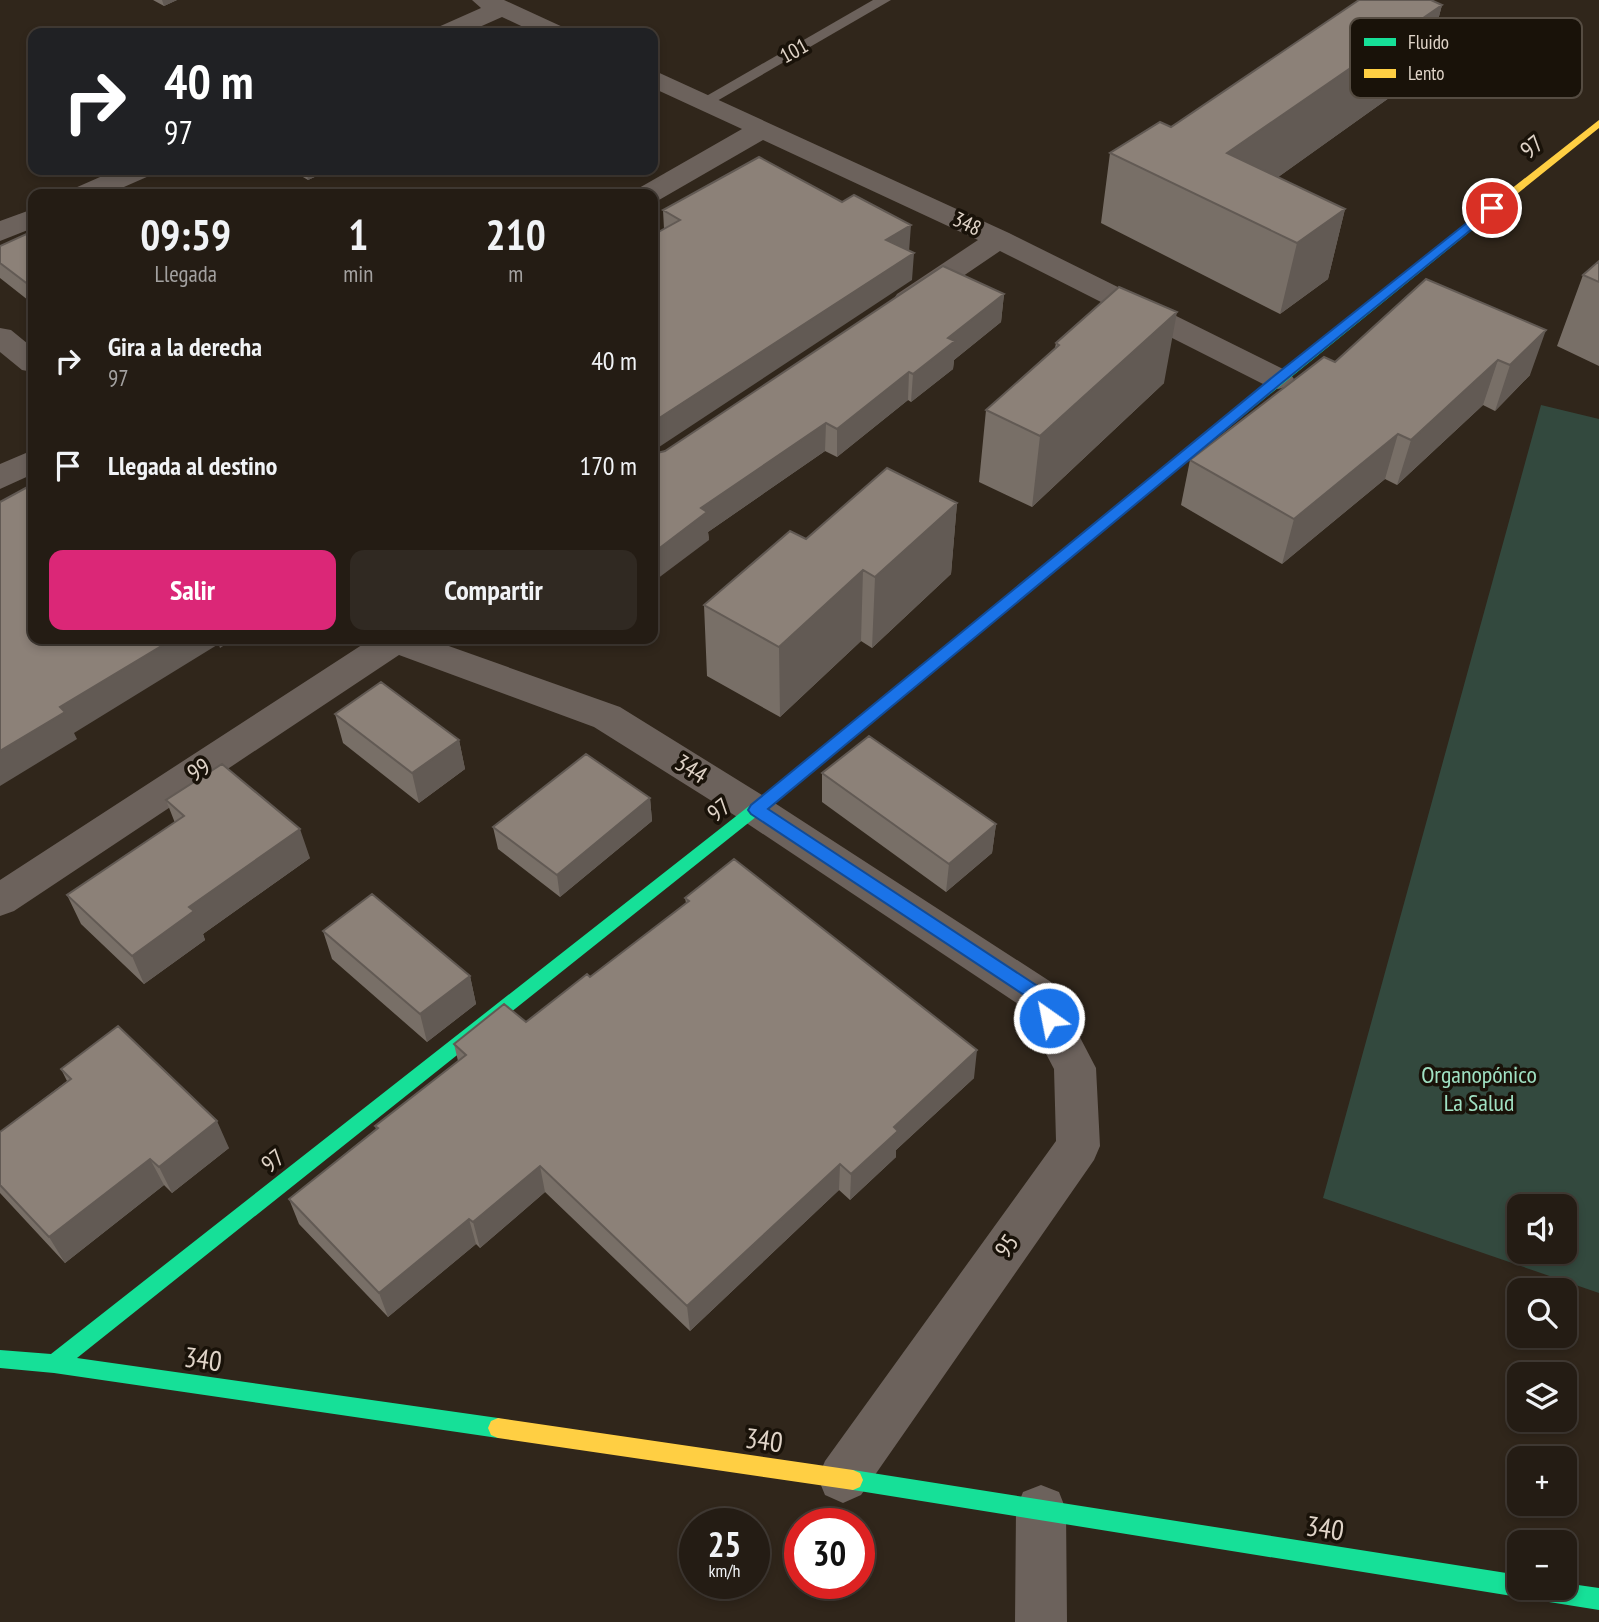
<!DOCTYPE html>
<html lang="es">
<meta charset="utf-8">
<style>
:root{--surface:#241c14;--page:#302922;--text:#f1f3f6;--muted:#a3a1a0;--line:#413a34;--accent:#db2777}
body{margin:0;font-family:"PT Sans Narrow",sans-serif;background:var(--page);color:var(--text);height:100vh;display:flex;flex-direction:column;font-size:26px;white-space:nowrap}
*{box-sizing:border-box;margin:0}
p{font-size:23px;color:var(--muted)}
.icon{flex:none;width:38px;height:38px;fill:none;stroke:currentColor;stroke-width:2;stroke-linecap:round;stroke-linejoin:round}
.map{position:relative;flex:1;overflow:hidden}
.drawer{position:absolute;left:28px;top:189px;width:630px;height:455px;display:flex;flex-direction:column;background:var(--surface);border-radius:14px;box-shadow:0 4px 10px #0003,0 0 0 2px var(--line)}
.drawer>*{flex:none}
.top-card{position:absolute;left:28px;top:28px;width:630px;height:147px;border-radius:14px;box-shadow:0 4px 10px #0003,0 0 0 2px var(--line);background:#202124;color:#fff;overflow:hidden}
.tools{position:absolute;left:1507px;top:1194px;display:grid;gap:14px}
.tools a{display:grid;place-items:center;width:70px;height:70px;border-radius:14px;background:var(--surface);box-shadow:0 4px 10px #0003,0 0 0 2px var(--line);font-size:35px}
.speed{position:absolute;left:679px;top:1508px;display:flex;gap:14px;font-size:35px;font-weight:700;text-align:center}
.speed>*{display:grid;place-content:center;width:91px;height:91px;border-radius:50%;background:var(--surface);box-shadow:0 4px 10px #0003,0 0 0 2px var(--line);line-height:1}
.speed small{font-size:18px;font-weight:400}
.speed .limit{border:10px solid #d22;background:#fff;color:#111}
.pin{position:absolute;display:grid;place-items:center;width:60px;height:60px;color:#fff;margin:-30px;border:4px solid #fff;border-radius:50%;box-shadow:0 2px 7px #0007}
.me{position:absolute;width:77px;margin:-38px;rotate:327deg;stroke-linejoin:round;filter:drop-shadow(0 0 5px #0008)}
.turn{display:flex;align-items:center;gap:24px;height:147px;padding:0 21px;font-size:32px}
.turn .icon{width:91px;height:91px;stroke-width:2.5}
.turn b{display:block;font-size:49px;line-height:60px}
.eta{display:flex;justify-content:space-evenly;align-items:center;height:119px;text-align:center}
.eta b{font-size:42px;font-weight:700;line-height:49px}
.primary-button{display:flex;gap:14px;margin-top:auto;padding:14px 21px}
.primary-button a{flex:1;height:80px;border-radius:14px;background:var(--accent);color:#fff;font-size:28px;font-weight:700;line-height:80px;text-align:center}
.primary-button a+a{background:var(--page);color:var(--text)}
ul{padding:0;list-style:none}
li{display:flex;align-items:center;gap:21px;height:105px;padding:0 21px}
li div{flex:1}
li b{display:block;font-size:26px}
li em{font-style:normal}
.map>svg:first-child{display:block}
.green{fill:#33493e;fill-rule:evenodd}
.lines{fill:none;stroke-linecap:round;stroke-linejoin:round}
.lane{fill:#6c625c;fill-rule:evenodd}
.street{fill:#6c625c;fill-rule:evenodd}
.fast{fill:#16e098;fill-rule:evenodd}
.slow{fill:#ffcf43;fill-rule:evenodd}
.wall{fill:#786f67}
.shaded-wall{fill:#625a54}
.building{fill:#8c8178;stroke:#625a54;stroke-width:2}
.route{fill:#1a73e8;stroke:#114b97;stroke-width:2}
.labels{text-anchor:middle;stroke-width:7;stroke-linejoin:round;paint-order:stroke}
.far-street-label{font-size:21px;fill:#e0d4c8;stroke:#191209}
.street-label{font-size:24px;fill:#e0d4c8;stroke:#191209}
.park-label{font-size:24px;fill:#a0e1c3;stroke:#191209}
.near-street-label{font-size:28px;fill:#e0d4c8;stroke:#191209}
.key{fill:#191209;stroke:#554c42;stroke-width:2}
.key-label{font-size:19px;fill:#e0d4c8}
</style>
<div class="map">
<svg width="1599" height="1622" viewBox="0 0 1599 1622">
<rect width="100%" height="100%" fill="#30261b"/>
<!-- green -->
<path class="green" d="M 1541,405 L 1599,419 L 1599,1293 L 1323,1198 ZM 1519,1206 L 1564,1206 L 1564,1251 L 1519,1251 Z"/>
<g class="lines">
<!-- lane -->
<path class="lane" d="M 873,0 L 891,0 L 710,105 L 698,105 L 696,102 Z"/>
<!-- street -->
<path class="street" d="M 472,0 L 504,0 L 565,28 L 569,33 L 536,33 L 502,17 L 466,33 L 432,33 L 436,28 L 481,8 Z
M 653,70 L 1009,233 L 1289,372 L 1294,379 L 1289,386 L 1278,389 L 1267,386 L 1000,251 L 919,306 L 908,309 L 897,306 L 893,300 L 897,294 L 978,240 L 763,140 L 659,200 L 653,201 L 653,194 L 635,194 L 639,188 L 742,129 L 653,88 Z
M 116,170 L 153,170 L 149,176 L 108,194 L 71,194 L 75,188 Z
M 33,209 L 33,228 L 0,241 L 0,221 Z
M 0,328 L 11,330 L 33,348 L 33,372 L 22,370 L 0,352 Z
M 33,450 L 33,474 L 0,489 L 0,464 Z
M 371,639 L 429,639 L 620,707 L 770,800 L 1051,982 L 1096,1068 L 1100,1146 L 1094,1160 L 861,1495 L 843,1503 L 825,1495 L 818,1478 L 825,1461 L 1056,1141 L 1054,1069 L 1021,1006 L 742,820 L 594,727 L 399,655 L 14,911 L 0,916 L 0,880 Z
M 1041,1485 L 1059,1492 L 1066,1510 L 1067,1622 L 1015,1622 L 1016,1510 L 1023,1492 Z"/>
<!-- fast -->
<path class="fast" d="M 1468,224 L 1472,226 L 1472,230 L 1141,499 L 1131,499 L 1129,496 L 1131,493 Z
M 801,767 L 809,773 L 806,777 L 77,1358 L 498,1418 L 505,1421 L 508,1428 L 505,1435 L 498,1438 L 54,1373 L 0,1368 L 0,1350 L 51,1354 L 796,769 Z
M 853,1470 L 1519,1575 L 1519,1587 L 1564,1587 L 1564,1583 L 1599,1588 L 1599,1610 L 853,1490 L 846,1487 L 843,1480 L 846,1473 Z"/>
<!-- slow -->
<path class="slow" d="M 1599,120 L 1599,128 L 1472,230 L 1464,230 L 1464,226 Z
M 1136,492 L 1143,496 L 1141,499 L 806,777 L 796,777 L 793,773 L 796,769 L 1131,493 Z
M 498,1418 L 853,1470 L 860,1473 L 863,1480 L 860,1487 L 853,1490 L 498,1438 L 491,1435 L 488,1428 L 491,1421 Z"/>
</g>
<!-- wall -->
<path class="wall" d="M 153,0 L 177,0 L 164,6 Z
M 1442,5 L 1424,73 L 1278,177 L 1345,209 L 1328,279 L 1280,314 L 1101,223 L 1110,153 L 1171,127 Z
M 291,170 L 330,170 L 308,180 Z
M 663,210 L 909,251 L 912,280 L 664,229 Z
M 33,231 L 33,304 L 0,278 L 0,246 Z
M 1599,261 L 1599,366 L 1557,346 L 1583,275 Z
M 1426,279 L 1530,375 L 1495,411 L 1483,405 L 1397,485 L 1385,479 L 1282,564 L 1181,505 L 1190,460 L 1335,362 Z
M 1004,294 L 1001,322 L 954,360 L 953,369 L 911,402 L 908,400 L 837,457 L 825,451 L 708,532 L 709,540 L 665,451 Z
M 1056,343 L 1164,383 L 1032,507 L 979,482 L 986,410 L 1055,348 Z
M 957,503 L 951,574 L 872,648 L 861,641 L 780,717 L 707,676 L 704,605 L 806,539 Z
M 562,639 L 578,639 L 571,644 Z
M 335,714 L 459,740 L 465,769 L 419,803 L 343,743 Z
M 822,773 L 996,824 L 992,853 L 946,892 L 822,802 Z
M 650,798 L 652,821 L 560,897 L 498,849 L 493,827 Z
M 166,800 L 310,858 L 203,934 L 205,940 L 144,984 L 81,924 L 67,895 L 175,823 Z
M 685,898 L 974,1078 L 896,1150 L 896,1157 L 850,1200 L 839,1190 L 690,1331 L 545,1192 L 480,1248 L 476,1244 L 388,1317 L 299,1224 L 289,1199 L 376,1129 L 375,1126 L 458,1061 L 454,1044 L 526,1022 L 590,977 L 686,903 Z
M 323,931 L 470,976 L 476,1004 L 427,1042 L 332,959 Z
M 61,1069 L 229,1148 L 172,1193 L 164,1185 L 65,1263 L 0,1193 L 0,1132 L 67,1081 Z"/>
<!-- shaded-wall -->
<path class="shaded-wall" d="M 162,0 L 177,0 L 164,6 Z
M 1442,5 L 1424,73 L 1231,211 L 1227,153 Z
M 306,170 L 330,170 L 308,180 Z
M 1345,209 L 1328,279 L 1280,314 L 1297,243 Z
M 911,225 L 909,252 L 886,240 Z
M 914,253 L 912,280 L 653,451 L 653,422 Z
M 1004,294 L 1001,322 L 954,360 L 953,369 L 911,402 L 913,374 L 948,338 Z
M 1177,312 L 1164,383 L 1032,507 L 1040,436 Z
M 1546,330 L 1530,375 L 1495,411 L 1510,365 Z
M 1498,360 L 1483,405 L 1397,485 L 1411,440 Z
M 909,372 L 908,400 L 837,457 L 837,429 Z
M 826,423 L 825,451 L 708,532 L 709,540 L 653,582 L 653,553 L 701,508 Z
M 1398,434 L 1385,479 L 1282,564 L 1294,519 Z
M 957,503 L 951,574 L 872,648 L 875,577 Z
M 863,570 L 861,641 L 780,717 L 779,647 Z
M 173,639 L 215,639 L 217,645 L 74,733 L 77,739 L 0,786 L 0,751 L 60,707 Z
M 217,639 L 234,639 L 220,648 Z
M 570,639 L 578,639 L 571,644 Z
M 459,740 L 465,769 L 419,803 L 412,773 Z
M 650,798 L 652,821 L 560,897 L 557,875 Z
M 996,824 L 992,853 L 946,892 L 949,864 Z
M 300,829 L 310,858 L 203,934 L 205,940 L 144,984 L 132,956 L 189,907 Z
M 470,976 L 476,1004 L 427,1042 L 420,1014 Z
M 977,1050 L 974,1078 L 896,1150 L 896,1157 L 850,1200 L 851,1174 L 894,1127 Z
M 217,1121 L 229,1148 L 172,1193 L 159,1167 Z
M 150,1159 L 164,1185 L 65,1263 L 49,1237 Z
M 840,1164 L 839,1190 L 690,1331 L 687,1306 Z
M 540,1166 L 545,1192 L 480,1248 L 473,1222 Z
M 469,1219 L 476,1244 L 388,1317 L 379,1293 Z"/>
<!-- building -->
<path class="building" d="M 1359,0 L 1431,0 L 1442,5 L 1227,153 L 1345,209 L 1297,243 L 1110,153 L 1160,122 L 1171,127 Z
M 759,157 L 842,202 L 854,195 L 911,225 L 886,240 L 914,253 L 653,422 L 653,235 L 680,220 L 663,210 Z
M 134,189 L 143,194 L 122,194 Z
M 33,231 L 33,288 L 0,263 L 0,246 Z
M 1599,261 L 1599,282 L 1583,275 Z
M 943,266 L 1004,294 L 948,338 L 955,341 L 913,374 L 909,372 L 837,429 L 826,423 L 701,508 L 707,512 L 653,553 L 653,454 L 665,451 Z
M 1426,279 L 1546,330 L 1510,365 L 1498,360 L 1411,440 L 1398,434 L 1294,519 L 1190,460 L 1324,357 L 1335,362 Z
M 1119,287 L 1177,312 L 1040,436 L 986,410 L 1059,345 L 1056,343 Z
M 887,468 L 957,503 L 875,577 L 863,570 L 779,647 L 704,605 L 790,531 L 806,539 Z
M 33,484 L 33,639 L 173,639 L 60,707 L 65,712 L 0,751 L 0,502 Z
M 381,682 L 459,740 L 412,773 L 335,714 Z
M 869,736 L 996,824 L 949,864 L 822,773 Z
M 586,754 L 650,798 L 557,875 L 493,827 Z
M 222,764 L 300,829 L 189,907 L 194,911 L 132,956 L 67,895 L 184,816 L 166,800 Z
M 734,859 L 977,1050 L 894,1127 L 898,1131 L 851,1174 L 840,1164 L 687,1306 L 540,1166 L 473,1222 L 469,1219 L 379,1293 L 289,1199 L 378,1128 L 375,1126 L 466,1055 L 454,1044 L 504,1004 L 526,1022 L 587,974 L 590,977 L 689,901 L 685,898 Z
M 372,894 L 470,976 L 420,1014 L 323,931 Z
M 118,1026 L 217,1121 L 159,1167 L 150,1159 L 49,1237 L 0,1185 L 0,1132 L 71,1079 L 61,1069 Z"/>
<!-- route -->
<path class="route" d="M 1488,206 L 1498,208 L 1283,382 L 768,809 L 1042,989 L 1058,1018 L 1055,1024 L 1049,1026 L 1043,1024 L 1030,999 L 751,814 L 748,810 L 751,805 L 1274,376 Z"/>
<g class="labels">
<!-- far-street labels -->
<g class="far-street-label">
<text transform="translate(794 51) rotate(-29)" y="7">101</text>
<text transform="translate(967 224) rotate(25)" y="7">348</text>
</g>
<!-- street labels -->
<g class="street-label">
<text transform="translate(1532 147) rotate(-39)" y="8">97</text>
<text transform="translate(691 769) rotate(32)" y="8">344</text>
<text transform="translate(199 770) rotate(-33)" y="8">99</text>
<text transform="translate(719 810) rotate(-38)" y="8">97</text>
<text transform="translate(273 1161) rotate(-38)" y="8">97</text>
<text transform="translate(1007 1246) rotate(-55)" y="8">95</text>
</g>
<!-- park labels -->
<g class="park-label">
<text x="1479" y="1083">Organopónico<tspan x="1479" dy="28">La Salud</tspan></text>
</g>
<!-- near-street labels -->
<g class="near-street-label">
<text transform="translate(203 1359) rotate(8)" y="10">340</text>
<text transform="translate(764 1440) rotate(8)" y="10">340</text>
<text transform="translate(1325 1528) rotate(9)" y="10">340</text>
</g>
</g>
<!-- legend -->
<rect x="1350" y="18" width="232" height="80" rx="10" class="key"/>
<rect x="1364" y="38" width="32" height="8" fill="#16e098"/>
<rect x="1364" y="69" width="32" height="9" fill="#ffcf43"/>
<g class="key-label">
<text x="1408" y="49">Fluido</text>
<text x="1408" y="80">Lento</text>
</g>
</svg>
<div class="tools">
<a><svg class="icon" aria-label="sound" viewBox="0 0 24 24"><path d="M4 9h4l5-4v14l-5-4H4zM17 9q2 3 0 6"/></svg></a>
<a><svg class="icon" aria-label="search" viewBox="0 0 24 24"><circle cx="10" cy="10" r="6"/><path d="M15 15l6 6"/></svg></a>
<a><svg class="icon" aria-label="layers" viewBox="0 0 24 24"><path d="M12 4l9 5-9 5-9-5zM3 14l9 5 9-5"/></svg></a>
<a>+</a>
<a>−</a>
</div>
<div class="speed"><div>25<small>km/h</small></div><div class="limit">30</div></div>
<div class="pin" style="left:1492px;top:208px;background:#d93025"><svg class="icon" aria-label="arrive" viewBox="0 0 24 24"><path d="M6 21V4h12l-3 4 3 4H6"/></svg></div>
<svg class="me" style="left:1049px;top:1018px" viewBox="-20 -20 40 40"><circle r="17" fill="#1a73e8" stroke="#fff" stroke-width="3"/><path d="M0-11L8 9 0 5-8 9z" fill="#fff"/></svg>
<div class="top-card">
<div class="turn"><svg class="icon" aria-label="right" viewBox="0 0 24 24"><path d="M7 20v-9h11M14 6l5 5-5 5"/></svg><div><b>40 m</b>97</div></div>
</div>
<section class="drawer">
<div class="eta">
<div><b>09:59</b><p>Llegada</p></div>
<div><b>1</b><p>min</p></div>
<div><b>210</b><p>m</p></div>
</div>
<ul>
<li><svg class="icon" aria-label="right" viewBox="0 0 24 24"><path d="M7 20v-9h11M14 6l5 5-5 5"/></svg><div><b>Gira a la derecha</b><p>97</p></div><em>40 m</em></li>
<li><svg class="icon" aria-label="arrive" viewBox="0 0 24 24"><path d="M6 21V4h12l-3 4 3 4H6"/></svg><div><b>Llegada al destino</b></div><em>170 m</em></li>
</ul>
<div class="primary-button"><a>Salir</a><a>Compartir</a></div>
</section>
</div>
